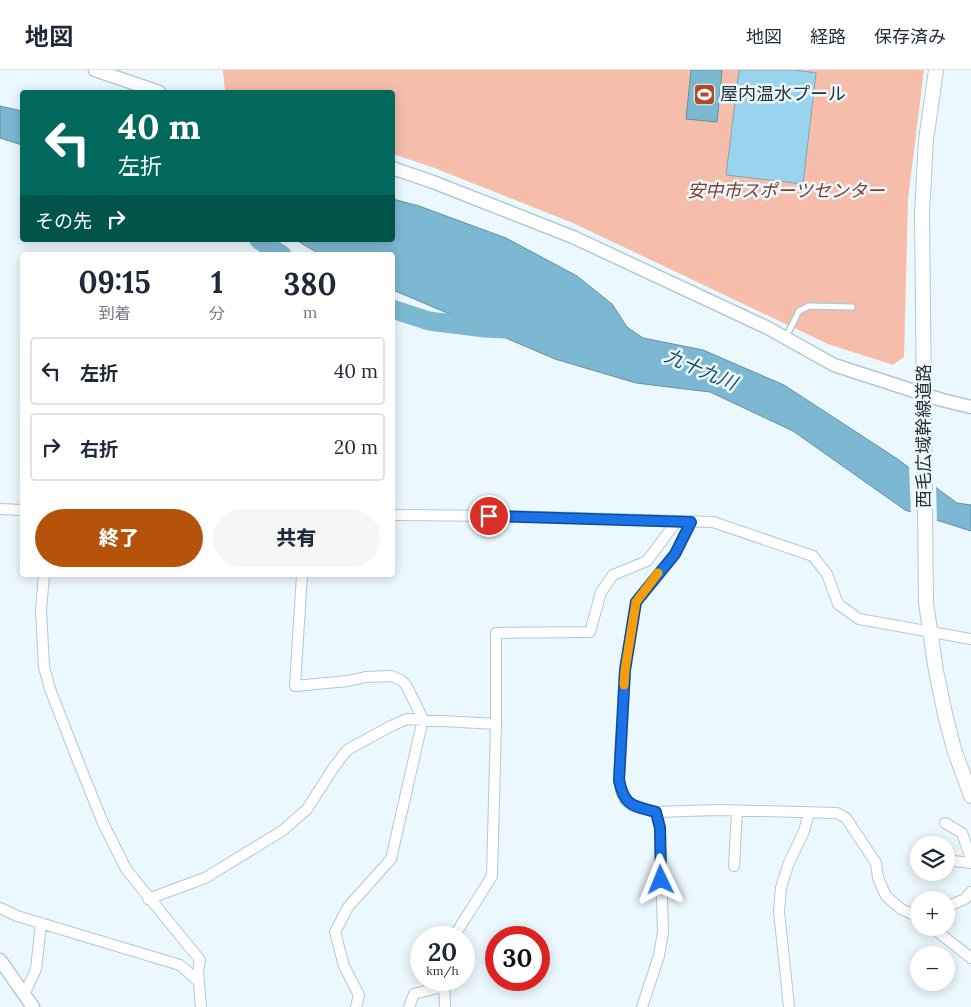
<!DOCTYPE html>
<html lang="ja">
<meta charset="utf-8">
<style>
:root{--surface:#fff;--page:#f6f6f7;--text:#1f2937;--muted:#747a83;--line:#e0e1e3;--accent:#b45309}
body{margin:0;font-family:Lora,"Noto Sans JP",serif;background:var(--page);color:var(--text);height:100vh;display:flex;flex-direction:column;font-size:19px;white-space:nowrap}
*{box-sizing:border-box;margin:0}
p{font-size:16px;color:var(--muted)}
.icon{flex:none;width:28px;height:28px;fill:none;stroke:currentColor;stroke-width:2;stroke-linecap:round;stroke-linejoin:round}
.map{position:relative;flex:1;overflow:hidden}
.details{position:absolute;left:20px;top:182px;width:375px;height:325px;display:flex;flex-direction:column;background:var(--surface);border-radius:5px;box-shadow:0 2px 12px #0003}
.details>*{flex:none}
.top-card{position:absolute;left:20px;top:20px;width:375px;height:152px;border-radius:5px;box-shadow:0 2px 12px #0003;background:#00695c;color:#fff;overflow:hidden}
.buttons{position:absolute;left:910px;top:766px;display:grid;gap:10px}
.buttons a{display:grid;place-items:center;width:45px;height:45px;border-radius:50%;background:var(--surface);box-shadow:0 2px 12px #0003;font-size:25px}
.speed{position:absolute;left:410px;top:856px;display:flex;gap:10px;font-size:25px;font-weight:700;text-align:center}
.speed>*{display:grid;place-content:center;width:65px;height:65px;border-radius:50%;background:var(--surface);box-shadow:0 2px 12px #0003;line-height:1}
.speed small{font-size:12px;font-weight:400}
.speed .limit{border:8px solid #d22;background:#fff;color:#111}
.pin{position:absolute;display:grid;place-items:center;width:42px;height:42px;color:#fff;margin:-21px;border:2px solid #fff;border-radius:50%;box-shadow:0 1px 5px #0007}
.me{position:absolute;width:55px;margin:-28px;rotate:358deg;stroke-linejoin:round;filter:drop-shadow(0 0 4px #0008)}
.turn{display:flex;align-items:center;gap:18px;height:105px;padding:0 15px;font-size:22px}
.turn .icon{width:65px;height:65px;stroke-width:2.5}
.turn b{display:block;font-size:35px;line-height:42px}
.then{display:flex;align-items:center;height:48px;padding:0 15px;background:#0003;gap:10px;font-size:19px}
.eta{display:flex;justify-content:space-evenly;align-items:center;height:85px;text-align:center}
.eta b{font-size:30px;font-weight:800;line-height:35px}
.action{display:flex;gap:10px;margin-top:auto;padding:10px 15px}
.action a{flex:1;height:58px;border-radius:30px;background:var(--accent);color:#fff;font-size:20px;font-weight:800;line-height:58px;text-align:center}
.action a+a{background:var(--page);color:var(--text)}
ul{padding:0;list-style:none}
li{display:flex;align-items:center;gap:15px;height:68px;margin:0 10px 8px;padding:0 5px;border:2px solid var(--line);border-radius:5px}
li div{flex:1}
li b{display:block;font-size:19px}
li em{font-style:normal}
header{display:flex;align-items:center;gap:30px;box-sizing:border-box;height:70px;padding:0 25px;background:var(--surface);border-bottom:1px solid var(--line)}
header strong{font-size:24px}
nav{display:flex;gap:28px;margin-inline-start:auto;font-size:18px}
.map>svg:first-child{display:block}
.green{fill:#f6bdab}
.water{fill:#7db8d2;stroke:#6490a3}
.pier{fill:#ebf8fe}
.lines{fill:none;stroke-linecap:round;stroke-linejoin:round}
.river{stroke:#7db8d2;stroke-width:19}
.building{fill:#98d4ee;stroke:#8da2ab}
.service-casing{stroke:#b3c9d2;stroke-width:8}
.minor-casing{stroke:#b3c9d2;stroke-width:12}
.tertiary-casing{stroke:#b3c9d2;stroke-width:15}
.secondary-casing{stroke:#b3c9d2;stroke-width:16}
.service{stroke:#fff;stroke-width:5}
.minor{stroke:#fff;stroke-width:10}
.tertiary{stroke:#fff;stroke-width:12}
.secondary{stroke:#fff;stroke-width:14}
.route-casing{stroke:#114b97;stroke-width:12}
.route{stroke:#1a73e8;stroke-width:9}
.slow{stroke:#f59e0b;stroke-width:9}
.labels{text-anchor:middle;stroke-width:5;stroke-linejoin:round;paint-order:stroke}
.poi-label{font-size:18px;fill:#2a3336;stroke:#ebf8fe;text-anchor:start}
.park-label{font-size:18px;font-style:italic;fill:#833e28;stroke:#ebf8fe}
.street-label{font-size:18px;fill:#2a3336;stroke:#ebf8fe}
.water-label{font-size:19px;font-style:italic;fill:#1b4d5f;stroke:#ebf8fe}
</style>
<header>
<strong>地図</strong>
<nav><a>地図</a><a>経路</a><a>保存済み</a></nav>
</header>
<div class="map">
<svg width="971" height="937" viewBox="0 0 971 937">
<rect width="100%" height="100%" fill="#ebf8fe"/>
<!-- green -->
<path class="green" d="M 223,0 L 924,0 L 908,129 L 904,287 L 893,295 L 828,274 L 573,153 L 432,97 L 393,84 L 392,22 L 225,22 Z"/>
<!-- water -->
<path class="water" d="M 691,0 L 722,0 L 717,52 L 686,49 Z
M 0,36 L 22,41 L 22,75 L 0,68 Z
M 393,129 L 419,136 L 506,168 L 577,206 L 612,234 L 627,257 L 643,268 L 703,280 L 784,315 L 896,388 L 957,433 L 971,435 L 971,461 L 905,440 L 793,361 L 710,322 L 636,313 L 555,289 L 393,220 L 392,185 L 321,185 L 296,170 L 392,170 Z"/>
<!-- pier -->
<path class="pier" d="M 909,395 L 936,415 L 937,453 L 911,445 Z"/>
<g class="lines">
<!-- river -->
<path class="river" d="M 259,170 L 282,185
M 392,239 L 429,251 L 485,258 L 504,259"/>
</g>
<!-- building -->
<path class="building" d="M 739,0 L 794,0 L 816,3 L 803,114 L 726,105 Z"/>
<g class="lines">
<defs>
<path id="service" d="M 786,267 L 799,241 L 809,236 L 852,237"/>
<path id="minor" d="M 0,439 L 22,440
M 392,445 L 508,446 L 713,452 L 813,486 L 827,504 L 838,534 L 859,549 L 971,569
M 691,452 L 675,484 L 636,532 L 625,600 L 619,710 L 622,724 L 626,731 L 633,736 L 656,742 L 718,740 L 837,743 L 846,748 L 876,793 L 878,808 L 886,826 L 901,839 L 919,847
M 44,505 L 41,540 L 44,597 L 50,619 L 78,691 L 103,753 L 126,799 L 200,890 L 198,902 L 201,937
M 302,505 L 295,616 L 348,611 L 365,607 L 391,606 L 401,610 L 406,615 L 423,649 L 391,789 L 348,837 L 335,862 L 344,896 L 359,925 L 356,937
M 945,753 L 962,763 L 971,789
M 917,787 L 919,787
M 946,790 L 971,793
M 734,796 L 737,741
M 148,829 L 205,808 L 282,761 L 307,739 L 334,697 L 347,680 L 391,656 L 407,649 L 496,654
M 946,837 L 965,829 L 971,822
M 0,838 L 17,846 L 180,895 L 199,912
M 933,858 L 971,888
M 453,868 L 492,806 L 496,654 L 496,563 L 590,562 L 601,522 L 613,505 L 647,491 L 676,452
M 444,911 L 445,937
M 24,925 L 36,899 L 41,853
M 409,937 L 414,924 L 445,916
M 642,937 L 659,886 L 663,862 L 660,758 L 656,742
M 789,937 L 779,841 L 781,818 L 788,795 L 804,761 L 809,743"/>
<path id="tertiary" d="M 95,0 L 159,22
M 392,98 L 433,112 L 573,167 L 768,258 L 834,295 L 942,330 L 971,337
M 0,890 L 33,937"/>
<path id="secondary" d="M 936,0 L 926,70 L 922,142 L 926,533 L 936,601 L 945,644 L 954,679 L 971,726"/>
</defs>
<!-- service casing -->
<use href="#service" class="service-casing"/>
<!-- minor casing -->
<use href="#minor" class="minor-casing"/>
<!-- tertiary casing -->
<use href="#tertiary" class="tertiary-casing"/>
<!-- secondary casing -->
<use href="#secondary" class="secondary-casing"/>
<!-- service -->
<use href="#service" class="service"/>
<!-- minor -->
<use href="#minor" class="minor"/>
<!-- tertiary -->
<use href="#tertiary" class="tertiary"/>
<!-- secondary -->
<use href="#secondary" class="secondary"/>
</g>
<g class="lines">
<defs>
<path id="route" d="M 489,446 L 691,452 L 675,484 L 636,532 L 625,600 L 619,710 C 624,736 633,736 656,742 L 660,758 L 661,810"/>
</defs>
<!-- route casing -->
<use href="#route" class="route-casing"/>
<!-- route -->
<use href="#route" class="route"/>
<!-- slow -->
<path class="slow" d="M 624,615 L 625,600 L 636,532 L 658,503"/>
</g>
<!-- icons -->
<defs>
<symbol id="stadium-square" viewBox="-11 -11 22 22"><rect x="-9" y="-9" width="18" height="18" rx="4" fill="#b14a27" stroke="#ebf8fe"/><path d="M0-5a6.5 5 0 1 0 0 10a6.5 5 0 1 0 0-10ZM-3.5-1.8h7v3.6h-7Z" fill="#fff"/></symbol>
</defs>
<g fill-rule="evenodd">
<use href="#stadium-square" x="692" y="12" width="25" height="25"/>
</g>
<g class="labels">
<!-- poi labels -->
<g class="poi-label">
<text x="720" y="30">屋内温水プール</text>
</g>
<!-- park labels -->
<g class="park-label">
<text x="786" y="127">安中市スポーツセンター</text>
</g>
<!-- street labels -->
<g class="street-label">
<text transform="translate(924 366) rotate(-90)" y="6">西毛広域幹線道路</text>
</g>
<!-- water labels -->
<g class="water-label">
<text transform="translate(701 299) rotate(23)" y="7">九十九川</text>
</g>
</g>
</svg>
<div class="buttons">
<a><svg class="icon" aria-label="layers" viewBox="0 0 24 24"><path d="M12 4l9 5-9 5-9-5zM3 14l9 5 9-5"/></svg></a>
<a>+</a>
<a>−</a>
</div>
<div class="speed"><div>20<small>km/h</small></div><div class="limit">30</div></div>
<div class="pin" style="left:489px;top:446px;background:#d93025"><svg class="icon" aria-label="arrive" viewBox="0 0 24 24"><path d="M6 21V4h12l-3 4 3 4H6"/></svg></div>
<svg class="me" style="left:661px;top:810px" viewBox="-20 -20 40 40"><path d="M0-17L14 15 0 8-14 15z" fill="#1a73e8" stroke="#fff" stroke-width="4"/></svg>
<div class="top-card">
<div class="turn"><svg class="icon" aria-label="left" viewBox="0 0 24 24"><path d="M17 20v-9H6M10 6l-5 5 5 5"/></svg><div><b>40 m</b>左折</div></div>
<div class="then">その先<svg class="icon" aria-label="right" viewBox="0 0 24 24"><path d="M7 20v-9h11M14 6l5 5-5 5"/></svg></div>
</div>
<section class="details">
<div class="eta">
<div><b>09:15</b><p>到着</p></div>
<div><b>1</b><p>分</p></div>
<div><b>380</b><p>m</p></div>
</div>
<ul>
<li><svg class="icon" aria-label="left" viewBox="0 0 24 24"><path d="M17 20v-9H6M10 6l-5 5 5 5"/></svg><div><b>左折</b></div><em>40 m</em></li>
<li><svg class="icon" aria-label="right" viewBox="0 0 24 24"><path d="M7 20v-9h11M14 6l5 5-5 5"/></svg><div><b>右折</b></div><em>20 m</em></li>
</ul>
<div class="action"><a>終了</a><a>共有</a></div>
</section>
</div>
